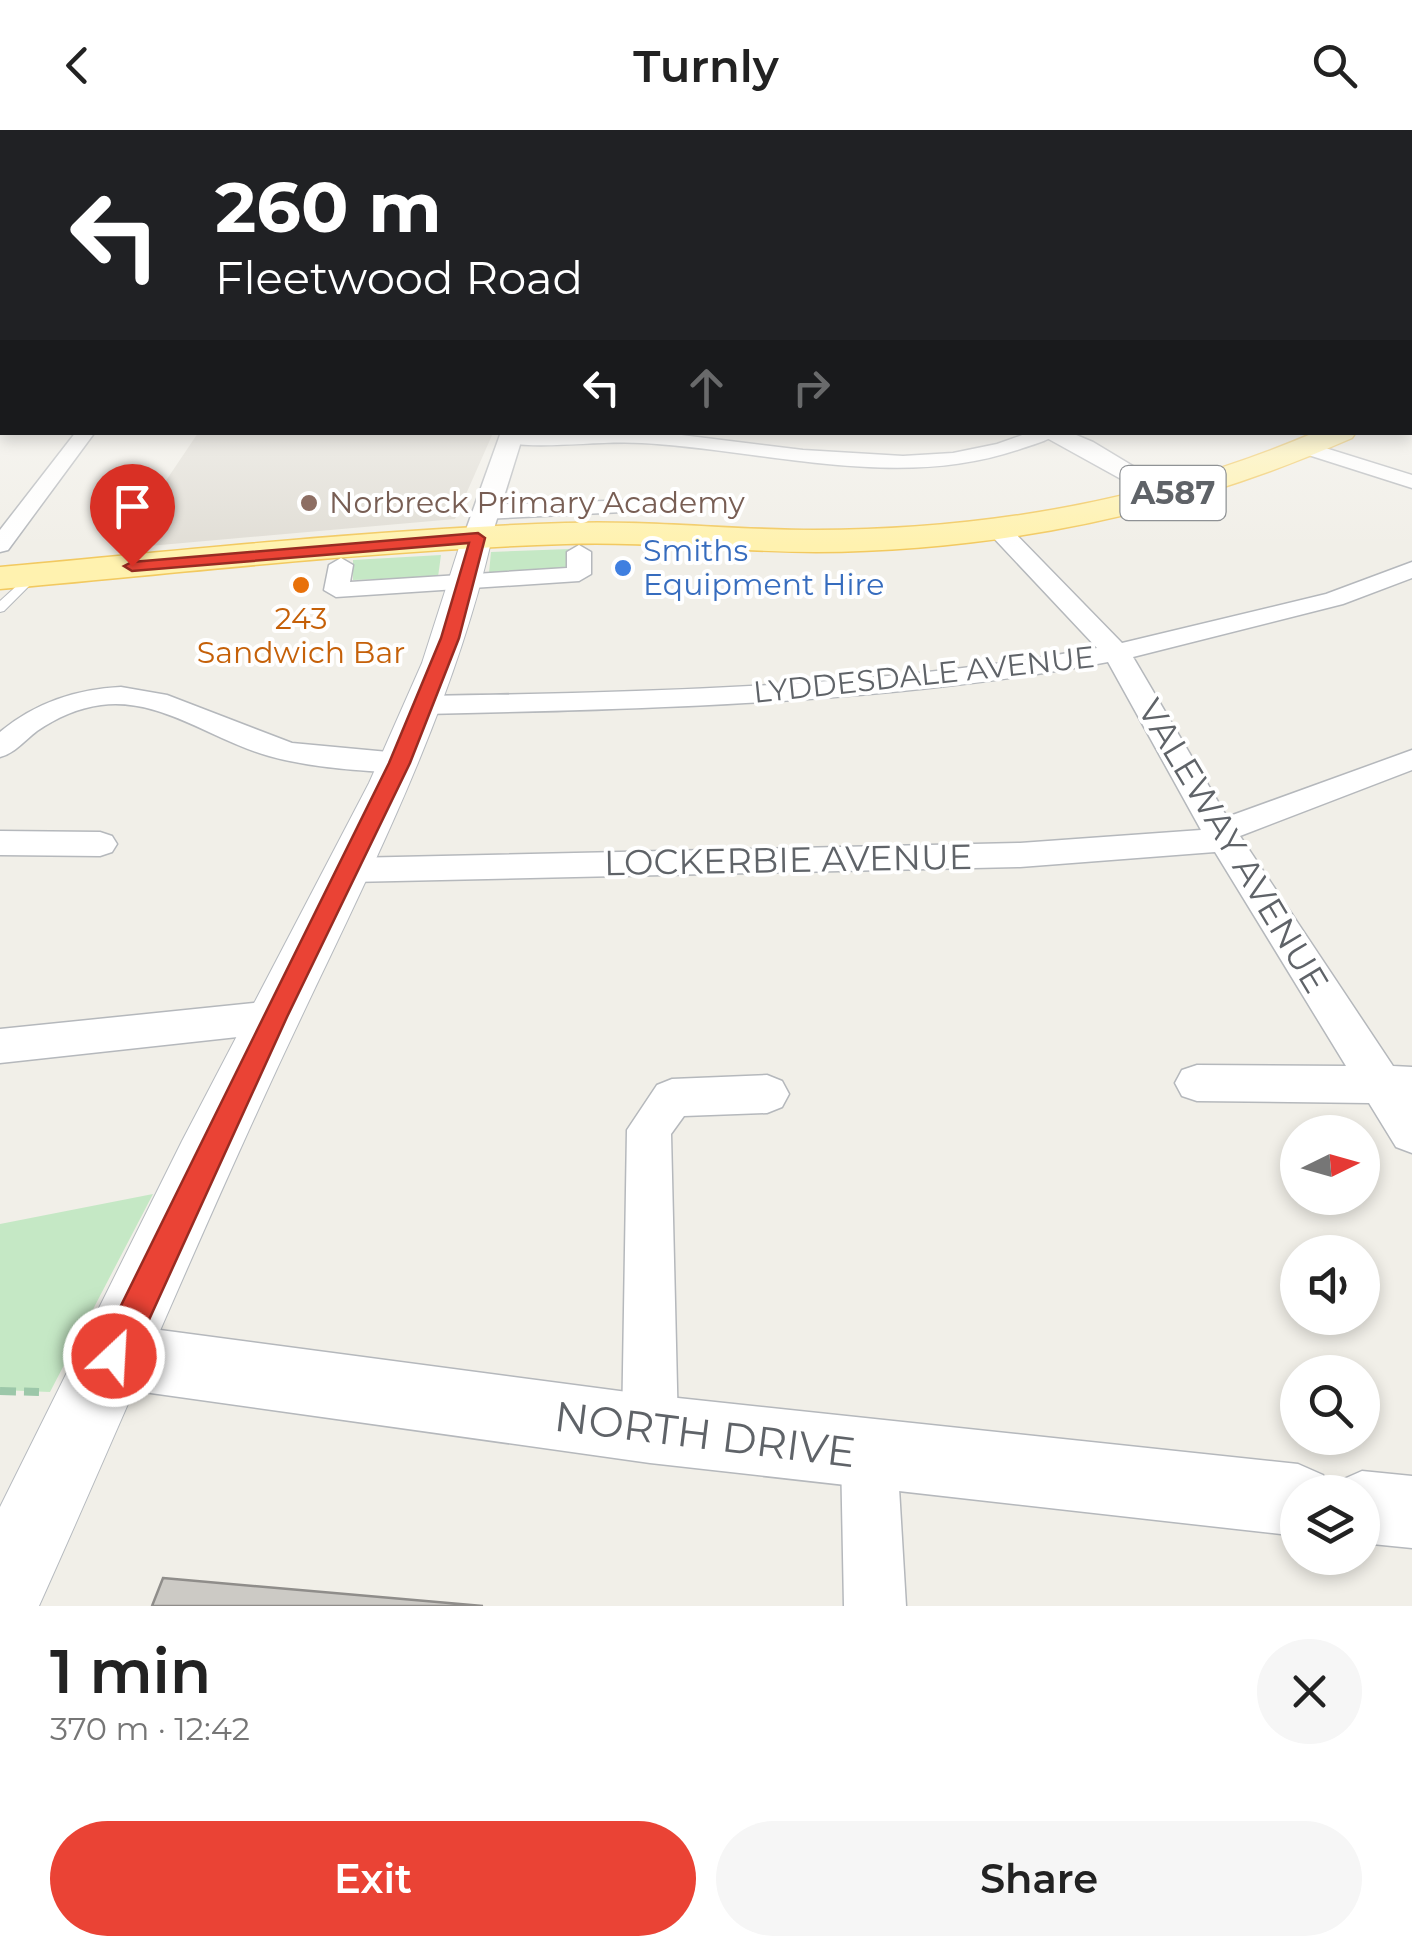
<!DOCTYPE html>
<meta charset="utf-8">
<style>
:root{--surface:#fff;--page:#f6f6f6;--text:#222;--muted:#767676;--accent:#ea4335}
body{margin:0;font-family:Montserrat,sans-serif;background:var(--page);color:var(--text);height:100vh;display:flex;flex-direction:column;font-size:38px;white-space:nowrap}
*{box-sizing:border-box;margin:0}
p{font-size:32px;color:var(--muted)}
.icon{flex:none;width:55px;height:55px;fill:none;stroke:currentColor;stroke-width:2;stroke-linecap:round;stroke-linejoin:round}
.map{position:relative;height:1476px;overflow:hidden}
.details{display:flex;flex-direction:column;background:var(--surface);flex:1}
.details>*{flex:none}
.banner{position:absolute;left:0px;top:0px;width:1412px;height:305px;box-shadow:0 5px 15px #0003;background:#202124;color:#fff;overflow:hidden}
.needle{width:65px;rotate:85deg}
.fabs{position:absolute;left:1280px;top:985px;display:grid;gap:20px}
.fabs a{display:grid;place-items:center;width:100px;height:100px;border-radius:50%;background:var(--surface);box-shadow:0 5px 15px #0003;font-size:50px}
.pin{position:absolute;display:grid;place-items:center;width:85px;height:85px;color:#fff;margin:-102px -42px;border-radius:50% 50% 50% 0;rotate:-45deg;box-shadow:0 0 10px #0007}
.pin .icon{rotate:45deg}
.me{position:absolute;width:110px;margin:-55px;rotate:25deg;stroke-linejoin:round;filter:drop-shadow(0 0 8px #0008)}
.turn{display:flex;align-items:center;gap:35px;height:210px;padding:0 50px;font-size:45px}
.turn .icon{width:130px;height:130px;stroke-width:2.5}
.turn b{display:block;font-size:70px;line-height:85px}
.lanes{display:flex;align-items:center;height:95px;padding:0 50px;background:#0003;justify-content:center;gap:50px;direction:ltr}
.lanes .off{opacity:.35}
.round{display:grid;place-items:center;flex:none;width:105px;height:105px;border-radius:52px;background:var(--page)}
.headline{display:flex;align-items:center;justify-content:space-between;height:170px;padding:0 50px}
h1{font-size:60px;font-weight:600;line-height:75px}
.primary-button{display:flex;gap:20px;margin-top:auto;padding:20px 50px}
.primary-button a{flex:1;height:115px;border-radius:60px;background:var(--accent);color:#fff;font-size:40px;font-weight:600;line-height:115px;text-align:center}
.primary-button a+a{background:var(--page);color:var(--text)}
header{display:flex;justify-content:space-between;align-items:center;height:130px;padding:0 50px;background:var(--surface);font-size:45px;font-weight:600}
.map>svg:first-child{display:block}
.education{fill:#e1ded6}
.green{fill:#c5e8c5}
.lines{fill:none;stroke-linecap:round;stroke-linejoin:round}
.service-casing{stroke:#b5b8bc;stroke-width:2}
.minor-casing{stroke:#b5b8bc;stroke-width:3}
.tertiary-casing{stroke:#b5b8bc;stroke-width:3}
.secondary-casing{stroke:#b6babf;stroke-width:2}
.primary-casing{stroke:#f2c960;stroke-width:3}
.path{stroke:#9cc7a9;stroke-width:8;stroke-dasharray:16 8;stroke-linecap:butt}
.service{fill:#fff;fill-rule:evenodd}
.minor{fill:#fff;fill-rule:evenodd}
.tertiary{fill:#fff;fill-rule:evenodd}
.secondary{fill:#fff;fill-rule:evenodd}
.primary{fill:#fff2af;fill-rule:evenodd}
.shaded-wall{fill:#8f8d8a}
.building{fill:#cccac5;stroke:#8f8d8a;stroke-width:2.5}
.route{fill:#ea4335;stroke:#982c22;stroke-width:2.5}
.education-dot{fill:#8d6e63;stroke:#fff;stroke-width:4}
.shop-dot{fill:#3f7fe0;stroke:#fff;stroke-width:4}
.food-dot{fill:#e8710a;stroke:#fff;stroke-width:4}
.labels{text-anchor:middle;stroke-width:8;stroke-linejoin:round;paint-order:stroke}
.far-education-label{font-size:30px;fill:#785e54;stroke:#fff;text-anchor:start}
.far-shop-label{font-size:30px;fill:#366cbe;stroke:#fff;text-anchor:start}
.far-food-label{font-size:30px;fill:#c56008;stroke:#fff}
.far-street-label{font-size:30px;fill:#5f6368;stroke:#fff}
.shield{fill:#fff;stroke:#8f9295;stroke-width:2.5}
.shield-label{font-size:32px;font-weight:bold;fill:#5f6368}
.street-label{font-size:35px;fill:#5f6368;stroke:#fff}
.near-street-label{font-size:42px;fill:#5f6368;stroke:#fff}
</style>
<header><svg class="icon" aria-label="back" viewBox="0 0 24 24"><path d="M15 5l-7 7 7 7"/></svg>Turnly<svg class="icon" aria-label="search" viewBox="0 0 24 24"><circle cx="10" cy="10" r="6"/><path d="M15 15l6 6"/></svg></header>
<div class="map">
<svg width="1412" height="1476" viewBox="0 0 1412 1476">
<rect width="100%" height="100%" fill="#f1efe8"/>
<!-- education -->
<path class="education" d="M 198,303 L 198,302 L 493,303 L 455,389 L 149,416 L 161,358 Z"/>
<!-- green -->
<path class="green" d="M 570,419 L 570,436 L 565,438 L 489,443 L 491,422 Z
M 441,425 L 438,447 L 353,450 L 353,430 Z
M 153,1064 L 50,1262 L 0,1260 L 0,1094 Z"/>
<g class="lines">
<defs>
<path id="service" d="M 33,441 L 39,445 L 37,448 L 4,481 L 0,482 L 0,471 Z"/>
<path id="minor" d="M 0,286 L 2,287 L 2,298 L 0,298 Z
M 76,302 L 95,302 L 8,420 L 0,422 L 0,400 Z
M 509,302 L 657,302 L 803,320 L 903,326 L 953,323 L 997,314 L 1031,302 L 1057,303 C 1048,311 1035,314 1023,318 C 900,362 767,320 642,313 C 600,310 541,320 503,312 L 501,308 Z
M 1306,312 L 1412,345 L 1412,358 L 1299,322 L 1299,314 Z
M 635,370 L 643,371 L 646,376 L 643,381 L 483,389 L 472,382 L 483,375 Z
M 997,391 L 1005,393 L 1122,513 L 1326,464 L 1412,432 L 1412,448 L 1343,474 L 1133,527 L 1227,687 L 1412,620 L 1412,640 L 1240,706 L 1393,936 L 1412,937 L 1412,1023 L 1396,1017 L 1369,973 L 1197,971 L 1182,966 L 1175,953 L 1182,940 L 1197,935 L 1346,936 L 1215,722 L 1020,737 L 350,752 L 338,749 L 332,740 L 338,731 L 350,728 L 1020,713 L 1201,700 L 1108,532 C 883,574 653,579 424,584 L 414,581 L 410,575 L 414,569 L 424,566 C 649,562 875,558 1097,518 L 989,403 L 986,398 Z
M 579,415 L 591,422 L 591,444 L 579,451 L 336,467 L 324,460 L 329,435 L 341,428 L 353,435 L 350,452 L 567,438 L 567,422 Z
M 121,557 L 167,565 L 292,613 L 399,623 L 410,626 L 415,633 L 410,640 L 399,643 C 355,640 312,638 269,626 C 213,611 161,567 101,575 C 78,578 56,588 37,601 C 24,611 15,623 0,627 L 0,602 C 35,573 76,559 121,557 Z
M 0,701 L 100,702 L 112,706 L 117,714 L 112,722 L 100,726 L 0,725 Z
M 274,871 L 288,875 L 294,887 L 288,899 L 274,903 L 0,933 L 0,899 Z
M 767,945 L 782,951 L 789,964 L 782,977 L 767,983 L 684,986 L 671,1004 L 678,1299 L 670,1319 L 650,1327 L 630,1319 L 622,1299 L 627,1000 L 657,955 L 672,949 Z
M 869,1296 L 889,1304 L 897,1324 L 906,1476 L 844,1476 L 841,1324 L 849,1304 Z"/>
<path id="tertiary" d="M 501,302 L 524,302 L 491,408 L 487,414 L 467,414 L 463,408 Z
M 1036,302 L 1069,302 L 1093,312 L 1181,365 L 1177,370 L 1159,370 Z
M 115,1194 L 650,1265 L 1298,1334 L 1323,1345 L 1330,1362 L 1298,1362 L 1298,1406 L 650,1333 L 115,1258 L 92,1249 L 83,1226 L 92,1203 Z
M 1362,1341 L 1412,1346 L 1412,1418 L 1362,1413 L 1362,1362 L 1332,1362 L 1337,1352 Z"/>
<path id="secondary" d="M 477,399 L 488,401 L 492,408 C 448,598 357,766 276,941 C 194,1118 119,1298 39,1476 L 0,1476 L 0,1377 L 182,1011 L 369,653 L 422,533 L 462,408 L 466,401 Z"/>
<path id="primary" d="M 1410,250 L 1412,250 L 1410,269 Z
M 1316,302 L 1356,302 L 1352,308 C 1183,383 1001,421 816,422 C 732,422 649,411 566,414 C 377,420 189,442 0,459 L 0,437 C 188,420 376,399 565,393 C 648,390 731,400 815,400 C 986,400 1158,370 1316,302 Z"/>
</defs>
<!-- service casing -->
<use href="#service" class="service-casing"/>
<!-- minor casing -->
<use href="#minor" class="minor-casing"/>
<!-- tertiary casing -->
<use href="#tertiary" class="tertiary-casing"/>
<!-- secondary casing -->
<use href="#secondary" class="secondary-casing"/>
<!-- primary casing -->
<use href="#primary" class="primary-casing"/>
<!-- path -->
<path class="path" d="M 0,1261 L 39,1262"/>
<!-- service -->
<use href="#service" class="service"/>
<!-- minor -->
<use href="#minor" class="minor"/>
<!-- tertiary -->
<use href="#tertiary" class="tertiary"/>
<!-- secondary -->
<use href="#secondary" class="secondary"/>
<!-- primary -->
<use href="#primary" class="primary"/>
</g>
<!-- shaded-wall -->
<path class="shaded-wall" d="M 2,225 L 2,250 L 0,251 L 0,226 Z"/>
<!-- building -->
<path class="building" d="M 163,1448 L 483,1476 L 152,1476 Z"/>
<!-- sky -->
<linearGradient id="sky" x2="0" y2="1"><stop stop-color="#8fc3f1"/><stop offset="0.5" stop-color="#f9f8f5"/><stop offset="1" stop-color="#f9f8f5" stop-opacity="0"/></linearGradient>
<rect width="1412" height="416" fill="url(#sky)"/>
<!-- route -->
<path class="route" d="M 478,403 L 485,408 L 459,508 L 410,633 L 287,887 L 127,1238 L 114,1243 L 102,1238 L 97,1226 L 102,1214 L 389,633 L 441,508 L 469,413 L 132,441 L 124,436 L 132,432 Z"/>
<!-- markers -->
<circle class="education-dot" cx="309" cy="373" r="10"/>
<circle class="shop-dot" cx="623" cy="438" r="10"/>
<circle class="food-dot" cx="301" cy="455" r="10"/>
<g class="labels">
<!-- far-education labels -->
<g class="far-education-label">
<text x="329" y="383">Norbreck Primary Academy</text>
</g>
<!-- far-shop labels -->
<g class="far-shop-label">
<text x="643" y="431">Smiths<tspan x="643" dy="34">Equipment Hire</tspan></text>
</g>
<!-- far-food labels -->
<g class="far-food-label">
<text x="301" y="499">243<tspan x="301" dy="34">Sandwich Bar</tspan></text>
</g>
<!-- far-street labels -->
<g class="far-street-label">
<text transform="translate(924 545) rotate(-6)" y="10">LYDDESDALE AVENUE</text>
</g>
<!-- shield labels -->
<rect class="shield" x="1120.5" y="336" width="105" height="54" rx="8"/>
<g class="shield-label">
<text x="1173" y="374">A587</text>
</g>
<!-- street labels -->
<g class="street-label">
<text transform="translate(1233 716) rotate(59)" y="12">VALEWAY AVENUE</text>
<text transform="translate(788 730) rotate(-1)" y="12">LOCKERBIE AVENUE</text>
</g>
<!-- near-street labels -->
<g class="near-street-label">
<text transform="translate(705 1304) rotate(7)" y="15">NORTH DRIVE</text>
</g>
</g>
</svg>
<div class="fabs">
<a><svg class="needle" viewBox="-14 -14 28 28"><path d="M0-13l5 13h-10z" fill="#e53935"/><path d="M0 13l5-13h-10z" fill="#767676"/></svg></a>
<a><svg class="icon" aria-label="sound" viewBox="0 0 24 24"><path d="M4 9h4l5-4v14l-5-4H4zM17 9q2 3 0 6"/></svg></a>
<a><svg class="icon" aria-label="search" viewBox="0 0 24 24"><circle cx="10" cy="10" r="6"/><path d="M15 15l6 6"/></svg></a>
<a><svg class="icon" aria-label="layers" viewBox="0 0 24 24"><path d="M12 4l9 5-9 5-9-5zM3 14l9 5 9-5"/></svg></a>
</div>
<div class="pin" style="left:132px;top:436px;background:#d93025"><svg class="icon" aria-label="arrive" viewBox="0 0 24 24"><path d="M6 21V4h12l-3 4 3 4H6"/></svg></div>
<svg class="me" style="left:114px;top:1226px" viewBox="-20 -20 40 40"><circle r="17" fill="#ea4335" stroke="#fff" stroke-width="3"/><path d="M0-11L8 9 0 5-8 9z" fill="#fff"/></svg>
<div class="banner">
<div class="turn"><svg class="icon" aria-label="left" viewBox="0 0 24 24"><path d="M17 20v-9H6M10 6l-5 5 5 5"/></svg><div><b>260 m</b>Fleetwood Road</div></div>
<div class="lanes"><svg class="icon" aria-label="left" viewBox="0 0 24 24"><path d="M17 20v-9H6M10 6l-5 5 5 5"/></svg><svg class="icon off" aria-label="ahead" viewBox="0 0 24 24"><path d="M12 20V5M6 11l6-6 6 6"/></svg><svg class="icon off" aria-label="right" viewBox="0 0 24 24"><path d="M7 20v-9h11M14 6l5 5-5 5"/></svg></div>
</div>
</div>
<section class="details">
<div class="headline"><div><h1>1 min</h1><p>370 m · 12:42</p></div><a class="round"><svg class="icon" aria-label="close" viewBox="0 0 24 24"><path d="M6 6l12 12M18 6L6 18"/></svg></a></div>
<div class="primary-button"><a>Exit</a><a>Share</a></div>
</section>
